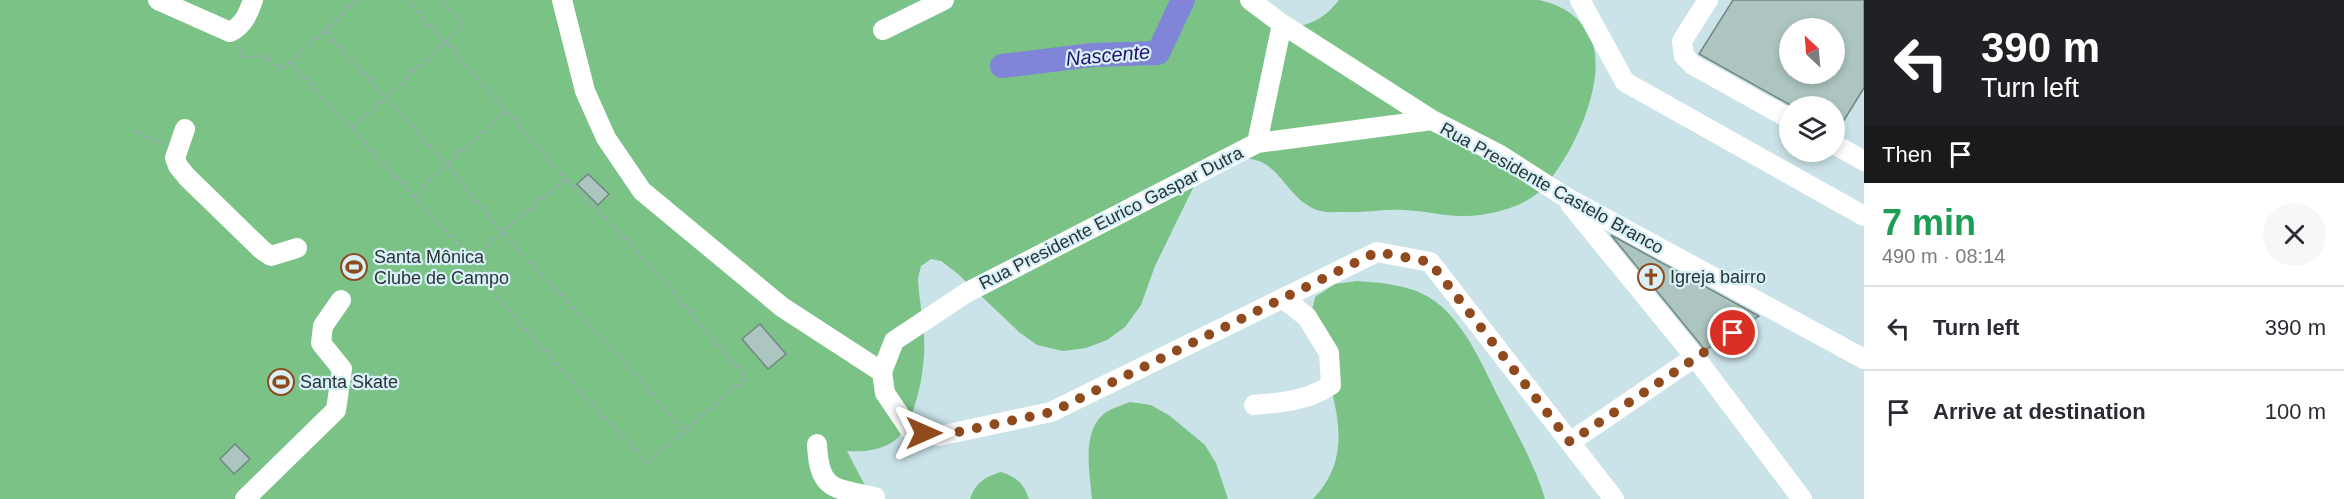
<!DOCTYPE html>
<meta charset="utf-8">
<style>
:root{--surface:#fff;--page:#f7f7f7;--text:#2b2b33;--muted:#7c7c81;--line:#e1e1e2}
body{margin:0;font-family:Arial,sans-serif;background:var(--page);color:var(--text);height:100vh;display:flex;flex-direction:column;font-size:22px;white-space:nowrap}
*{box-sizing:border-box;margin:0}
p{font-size:20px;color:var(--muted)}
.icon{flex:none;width:33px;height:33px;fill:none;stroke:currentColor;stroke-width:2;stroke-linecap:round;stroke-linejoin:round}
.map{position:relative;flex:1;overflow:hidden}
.sheet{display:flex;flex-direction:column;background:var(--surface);width:480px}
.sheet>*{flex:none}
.hud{background:#202124;color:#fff;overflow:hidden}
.needle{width:39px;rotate:334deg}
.controls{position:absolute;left:1779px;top:18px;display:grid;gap:12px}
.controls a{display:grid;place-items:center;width:66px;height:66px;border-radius:50%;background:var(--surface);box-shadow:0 3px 9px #0003;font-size:30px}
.pin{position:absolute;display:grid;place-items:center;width:51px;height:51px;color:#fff;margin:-26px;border:3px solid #fff;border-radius:50%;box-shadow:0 2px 6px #0007}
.me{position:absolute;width:66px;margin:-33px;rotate:90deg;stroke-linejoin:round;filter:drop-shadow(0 0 4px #0008)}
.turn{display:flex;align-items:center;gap:21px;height:126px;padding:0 18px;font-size:27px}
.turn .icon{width:78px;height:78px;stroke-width:2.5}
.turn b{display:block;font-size:42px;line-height:51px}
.then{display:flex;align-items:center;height:57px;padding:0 18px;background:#0003;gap:12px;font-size:22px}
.round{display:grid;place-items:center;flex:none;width:63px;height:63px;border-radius:32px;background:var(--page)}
.headline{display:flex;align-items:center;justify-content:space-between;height:102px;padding:0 18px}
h1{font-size:36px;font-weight:600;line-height:45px;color:#1e9e55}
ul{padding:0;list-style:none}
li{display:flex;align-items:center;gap:18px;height:84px;padding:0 18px;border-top:2px solid var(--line)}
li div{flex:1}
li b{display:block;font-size:22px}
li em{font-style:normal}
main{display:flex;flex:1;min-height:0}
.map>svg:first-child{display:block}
.green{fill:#7ac286}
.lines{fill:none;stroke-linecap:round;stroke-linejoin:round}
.river{stroke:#8085d8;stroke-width:24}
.building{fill:#acc5c0;stroke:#708782;stroke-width:1.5;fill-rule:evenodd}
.path{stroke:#9aaeb3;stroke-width:2;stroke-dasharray:6 3;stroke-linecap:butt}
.minor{stroke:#fff;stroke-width:20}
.route{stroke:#8f4b1e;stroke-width:10;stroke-dasharray:0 18}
.labels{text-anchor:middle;stroke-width:4.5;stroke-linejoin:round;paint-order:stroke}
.street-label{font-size:18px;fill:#2a3437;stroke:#d7f1f7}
.poi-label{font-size:18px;fill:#2a3437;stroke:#d7f1f7;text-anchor:start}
.water-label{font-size:20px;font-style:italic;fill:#230e72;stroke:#d7f1f7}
</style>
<main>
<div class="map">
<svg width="1864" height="499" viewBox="0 0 1864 499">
<rect width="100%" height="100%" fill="#cae3e9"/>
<!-- green -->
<path class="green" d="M 0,0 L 1261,0 L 1295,27 C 1316,23 1326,16 1339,0 L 1539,0 C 1560,5 1578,14 1589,35 C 1612,77 1570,162 1539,192 C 1523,206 1500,212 1480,215 C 1454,219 1429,211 1403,210 C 1384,209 1364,213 1344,212 C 1336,212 1325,213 1317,210 C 1291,201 1282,170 1259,161 C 1253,159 1246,158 1241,157 L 1195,184 L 1155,266 L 1141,305 L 1125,327 L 1107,340 L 1086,348 L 1063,351 L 1037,345 L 1019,332 L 958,274 L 941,261 L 931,259 L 921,266 L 918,278 C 919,304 926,330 924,355 C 923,378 913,432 891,443 C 876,451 864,452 847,451 L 872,499 L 0,499 Z
M 1357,281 C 1384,283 1414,285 1436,302 C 1468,327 1483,368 1501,402 C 1517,434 1535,465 1545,499 L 1313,499 C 1356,455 1335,402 1320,351 C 1317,341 1312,330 1311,320 C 1310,313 1314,304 1315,297 L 1335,284 Z
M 1130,402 L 1151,405 L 1170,416 L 1205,445 L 1216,463 L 1228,499 L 1092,499 C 1090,472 1080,428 1108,411 C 1115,407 1123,405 1130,402 Z
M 1001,472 C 1016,477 1024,483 1029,499 L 970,499 C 975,483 986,476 1001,472 Z"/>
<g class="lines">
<!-- river -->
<path class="river" d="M 1002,66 L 1092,55 L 1158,53 L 1183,0"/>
</g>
<!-- building -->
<path class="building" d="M 1733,0 L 1864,0 L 1864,88 L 1836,133 L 1834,132 L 1834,106 L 1792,106 L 1699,54 ZM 1790,28 L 1834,28 L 1834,74 L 1790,74 Z
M 588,174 L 609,194 L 598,205 L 577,184 Z
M 1611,235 L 1759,316 L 1705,350 Z
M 760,324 L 786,354 L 768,369 L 742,339 Z
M 235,444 L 250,459 L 234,474 L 220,459 Z"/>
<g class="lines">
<!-- path -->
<path class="path" d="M 325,31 L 447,165 L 502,232 L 625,363 L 684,431
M 238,47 L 244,57 L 266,56 L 281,70 L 358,0
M 290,62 L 473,260 L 469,264 L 588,400 L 648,463 L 746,377 L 631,244 L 566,179 L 408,0
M 351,128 L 386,98 L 464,24 L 444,2
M 134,131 L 162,144
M 414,195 L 507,110
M 473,260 L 502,232 L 566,179
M 1708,349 L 1756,318"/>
<!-- minor -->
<path class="minor" d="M 158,0 L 230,32 C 244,25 248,14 253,0
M 562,0 L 585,91 L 606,138 L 642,191 L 782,307 L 882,372
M 1250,0 L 1282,24 L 1432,120 L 1500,155 L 1564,196 L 1864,359
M 1580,0 L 1625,82 L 1864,216
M 1708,0 L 1682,41 L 1684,56 L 1693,65 L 1790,119
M 1282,24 L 1257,143 L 966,293 L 894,341 L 882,372 L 885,393 L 910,430 L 939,436 L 1051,412 L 1377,252 L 1430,262 L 1614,499
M 883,30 L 944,0
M 185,129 L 175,158 L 178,166 L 187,177 L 262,250 L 271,256 L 297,248
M 1257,143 L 1432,120
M 1834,144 L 1864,161
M 1570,204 L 1695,357 L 1802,499
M 1254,405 C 1284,402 1304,402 1331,385 L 1329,353 L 1307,317 L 1284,299
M 1570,442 L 1695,357
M 817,444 C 819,492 835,488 875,497
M 245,499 L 336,410 L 342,369 L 321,343 L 323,326 L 341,300"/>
</g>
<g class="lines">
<!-- route -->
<path class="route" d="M 924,433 L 939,436 L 1052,412 L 1377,252 L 1430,262 L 1570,442 L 1733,333"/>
</g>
<!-- icons -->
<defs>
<symbol id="stadium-ring" viewBox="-11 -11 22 22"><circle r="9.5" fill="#d7f1f7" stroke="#8f4b1e" stroke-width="1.5"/><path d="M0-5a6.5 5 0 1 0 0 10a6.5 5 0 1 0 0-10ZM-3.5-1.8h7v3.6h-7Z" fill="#8f4b1e"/></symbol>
<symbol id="church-ring" viewBox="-11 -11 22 22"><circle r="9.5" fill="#d7f1f7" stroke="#8f4b1e" stroke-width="1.5"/><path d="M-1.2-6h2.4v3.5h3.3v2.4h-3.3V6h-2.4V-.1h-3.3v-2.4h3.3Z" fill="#8f4b1e"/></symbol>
</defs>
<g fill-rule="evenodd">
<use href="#stadium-ring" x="339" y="252" width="30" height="30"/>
<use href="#church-ring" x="1636" y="262" width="30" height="30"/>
<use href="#stadium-ring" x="266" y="367" width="30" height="30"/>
</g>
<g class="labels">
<!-- street labels -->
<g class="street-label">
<text transform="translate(1552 188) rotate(29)" y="6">Rua Presidente Castelo Branco</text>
<text transform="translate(1111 218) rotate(-27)" y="6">Rua Presidente Eurico Gaspar Dutra</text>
</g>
<!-- poi labels -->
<g class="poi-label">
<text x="374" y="263">Santa Mônica<tspan x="374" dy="21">Clube de Campo</tspan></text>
<text x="1670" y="283">Igreja bairro</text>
<text x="300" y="388">Santa Skate</text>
</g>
<!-- water labels -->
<g class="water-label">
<text transform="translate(1108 55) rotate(-5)" y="7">Nascente</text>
</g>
</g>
</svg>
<div class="controls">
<a><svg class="needle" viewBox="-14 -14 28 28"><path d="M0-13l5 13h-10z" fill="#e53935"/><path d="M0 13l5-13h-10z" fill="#7c7c81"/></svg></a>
<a><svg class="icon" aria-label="layers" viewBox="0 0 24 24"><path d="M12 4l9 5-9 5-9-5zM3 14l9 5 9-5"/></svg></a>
</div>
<div class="pin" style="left:1733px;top:333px;background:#d93025"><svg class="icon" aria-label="arrive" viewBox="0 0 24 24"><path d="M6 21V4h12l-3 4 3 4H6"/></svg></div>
<svg class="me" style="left:924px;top:433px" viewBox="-20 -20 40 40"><path d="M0-17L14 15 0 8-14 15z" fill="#8f4b1e" stroke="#fff" stroke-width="4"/></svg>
</div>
<section class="sheet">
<div class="hud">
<div class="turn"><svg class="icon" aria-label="left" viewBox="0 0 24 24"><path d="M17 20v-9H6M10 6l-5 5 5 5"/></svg><div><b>390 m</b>Turn left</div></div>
<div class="then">Then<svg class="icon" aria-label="arrive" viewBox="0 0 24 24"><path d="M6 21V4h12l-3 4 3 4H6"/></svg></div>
</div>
<div class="headline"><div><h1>7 min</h1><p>490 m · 08:14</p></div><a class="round"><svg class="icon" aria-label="close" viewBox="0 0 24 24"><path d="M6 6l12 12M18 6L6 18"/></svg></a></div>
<ul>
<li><svg class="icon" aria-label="left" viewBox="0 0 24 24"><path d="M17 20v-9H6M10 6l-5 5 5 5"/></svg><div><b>Turn left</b></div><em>390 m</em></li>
<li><svg class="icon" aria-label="arrive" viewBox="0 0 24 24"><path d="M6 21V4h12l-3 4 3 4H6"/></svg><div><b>Arrive at destination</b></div><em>100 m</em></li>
</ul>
</section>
</main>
